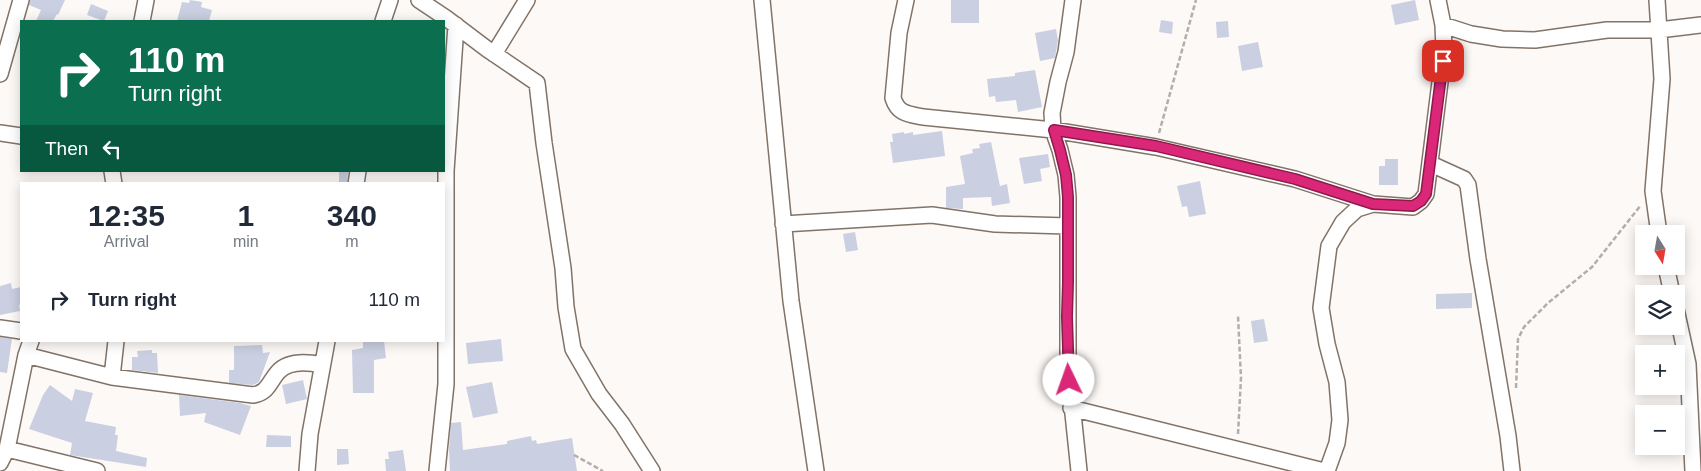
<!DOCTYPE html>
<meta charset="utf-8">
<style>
:root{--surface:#fff;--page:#f2f2f3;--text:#1f2937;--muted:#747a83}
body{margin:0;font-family:Arial,sans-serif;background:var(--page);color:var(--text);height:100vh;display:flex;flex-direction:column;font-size:19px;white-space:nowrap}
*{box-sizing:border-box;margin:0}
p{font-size:16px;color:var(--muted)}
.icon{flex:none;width:28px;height:28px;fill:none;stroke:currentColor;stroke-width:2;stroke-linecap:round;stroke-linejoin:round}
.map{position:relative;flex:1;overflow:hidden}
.panel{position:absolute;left:20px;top:182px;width:425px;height:160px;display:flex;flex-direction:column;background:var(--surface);border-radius:0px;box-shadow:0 2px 12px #0003}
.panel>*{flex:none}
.guide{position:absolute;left:20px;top:20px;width:425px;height:152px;border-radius:0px;box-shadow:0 2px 12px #0003;background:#0b6e4f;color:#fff;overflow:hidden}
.needle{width:32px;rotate:169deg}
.tools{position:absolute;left:1635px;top:225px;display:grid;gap:10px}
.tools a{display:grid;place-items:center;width:50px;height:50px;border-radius:0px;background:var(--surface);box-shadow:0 2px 12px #0003;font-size:25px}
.pin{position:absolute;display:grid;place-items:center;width:42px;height:42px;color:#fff;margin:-21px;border-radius:10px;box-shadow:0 2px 8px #0006}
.me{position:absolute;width:55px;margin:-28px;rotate:357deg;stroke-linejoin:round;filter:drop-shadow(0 0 4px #0008)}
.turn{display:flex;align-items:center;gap:18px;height:105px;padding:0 25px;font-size:22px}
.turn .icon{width:65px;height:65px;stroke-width:2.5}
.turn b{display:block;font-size:35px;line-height:42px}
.then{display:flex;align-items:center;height:48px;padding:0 25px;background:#0003;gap:10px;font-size:19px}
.eta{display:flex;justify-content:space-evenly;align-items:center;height:85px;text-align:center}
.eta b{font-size:30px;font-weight:700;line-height:35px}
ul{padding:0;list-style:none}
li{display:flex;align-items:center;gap:15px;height:65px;padding:0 25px}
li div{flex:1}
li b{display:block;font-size:19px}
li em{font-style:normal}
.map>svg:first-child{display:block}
.building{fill:#cacfe1}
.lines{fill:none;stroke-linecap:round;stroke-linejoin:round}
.minor-casing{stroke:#817367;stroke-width:18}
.path{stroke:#b3aeac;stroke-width:2.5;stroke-dasharray:5 2.5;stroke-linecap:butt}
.minor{stroke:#fff;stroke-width:15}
.route-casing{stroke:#8e194d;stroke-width:12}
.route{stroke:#db2777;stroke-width:9}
</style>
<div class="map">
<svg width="1701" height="471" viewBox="0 0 1701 471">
<rect width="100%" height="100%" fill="#fdf9f7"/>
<!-- building -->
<path class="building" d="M 30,0 L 65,0 L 58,15 L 57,14 L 53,21 L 36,21 L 41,10 L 29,5 Z
M 190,0 L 202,2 L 201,7 L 212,10 L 209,21 L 177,21 L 182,2 L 189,3 Z
M 951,0 L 979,0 L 979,23 L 951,23 Z
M 1415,0 L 1419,20 L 1395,25 L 1391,5 Z
M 91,4 L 108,11 L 104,21 L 87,15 Z
M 1161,20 L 1173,22 L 1172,34 L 1159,32 Z
M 1228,21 L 1229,37 L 1217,38 L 1216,22 Z
M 1056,29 L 1058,40 L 1055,58 L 1040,61 L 1035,33 Z
M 1258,42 L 1263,67 L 1242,71 L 1238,46 Z
M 1035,70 L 1042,107 L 1018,112 L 1016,100 L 996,102 L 995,96 L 989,97 L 987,79 L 1015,76 L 1015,73 Z
M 942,131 L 945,156 L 893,163 L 890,142 L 893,142 L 892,134 L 904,132 L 904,134 L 913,132 L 913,135 Z
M 991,142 L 1000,186 L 1007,184 L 1010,203 L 992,206 L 991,197 L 963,198 L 963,209 L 946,208 L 946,187 L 965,184 L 960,156 L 973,153 L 972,149 L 980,148 L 979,144 Z
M 1048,154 L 1050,167 L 1040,169 L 1042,181 L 1024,184 L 1019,158 Z
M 1385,159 L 1398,159 L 1398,185 L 1379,185 L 1379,166 L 1385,166 Z
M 339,172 L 348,172 L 347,184 L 339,184 Z
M 1200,181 L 1206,214 L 1189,217 L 1187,206 L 1182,207 L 1177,186 Z
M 855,232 L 858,250 L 846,252 L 843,234 Z
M 11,283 L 12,289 L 21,287 L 21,304 L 19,305 L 20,311 L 0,315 L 0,286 Z
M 1472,293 L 1472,308 L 1436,309 L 1436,294 Z
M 1264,319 L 1268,341 L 1254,343 L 1251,321 Z
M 0,337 L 12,339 L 7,373 L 0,372 Z
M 501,339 L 503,361 L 468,364 L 466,343 Z
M 363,341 L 384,341 L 386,358 L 374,360 L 374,393 L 353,393 L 352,350 L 363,348 Z
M 262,345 L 263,353 L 270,352 L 259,382 L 253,385 L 229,383 L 229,370 L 234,370 L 234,346 Z
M 152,350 L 152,353 L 157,353 L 158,373 L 132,370 L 132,357 L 138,357 L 137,351 Z
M 303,380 L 307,399 L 286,404 L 282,385 Z
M 492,382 L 498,413 L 473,418 L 466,387 Z
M 50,385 L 72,401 L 75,389 L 93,393 L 85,421 L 116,427 L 115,435 L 118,435 L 116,451 L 147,458 L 146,467 L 70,455 L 72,443 L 29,429 L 43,395 Z
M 179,395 L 240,403 L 251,406 L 240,435 L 204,422 L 206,413 L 180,416 Z
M 461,422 L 463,450 L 507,444 L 507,441 L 531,436 L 532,441 L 536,440 L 537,444 L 572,438 L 577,471 L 450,471 L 449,450 L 451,423 Z
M 267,435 L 291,436 L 291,447 L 266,447 Z
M 337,449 L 348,449 L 349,464 L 337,465 Z
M 403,450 L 406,471 L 386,471 L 385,459 L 389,459 L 388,452 Z"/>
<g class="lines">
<defs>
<path id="minor" d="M 419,0 L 446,18 L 487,49 L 537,83 L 544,143 L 563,268 L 566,307 L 573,349 L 599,394 L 622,424 L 652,471
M 762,0 L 791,301 L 816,471
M 906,0 L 899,33 L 893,98 C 898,114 908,114 923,117 L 1053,130 L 1156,147 L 1295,179 L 1373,204
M 1073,0 L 1066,52 L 1058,82 L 1052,113 L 1053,130 L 1060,150 L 1066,175 L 1068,197 L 1068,366 L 1079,471
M 1657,0 L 1662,79 L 1653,191 L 1659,234
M 142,21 L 146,0
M 383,21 L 390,0
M 1443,25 L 1471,34 L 1502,39 L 1535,40 L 1607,30 L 1659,30 L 1701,25
M 494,54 L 527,0
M 0,74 L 21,0
M 0,133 L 21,136
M 1431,164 L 1464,179 L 1468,185 L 1478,259 L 1508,436 L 1512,471
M 112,171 L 114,184
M 356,184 L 358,171
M 783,224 L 932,215 L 995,224 L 1068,226
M 1666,266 L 1672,294
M 1676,309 L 1688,364 L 1693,471
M 0,328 L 21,331
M 26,355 L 112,377 L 253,395 C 268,393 269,382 278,372 C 289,360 308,362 322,365
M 112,377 L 116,341
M 1071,408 L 1324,471
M 7,449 L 97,471
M 0,463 L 7,449 L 26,355 L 31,341
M 307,471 L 310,434 L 327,341
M 437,471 L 446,384 L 446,171 L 456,25
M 1327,471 L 1337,443 L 1340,420 L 1337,382 L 1327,344 L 1321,308 L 1329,246 L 1343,222 L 1357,209 L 1373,204 L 1413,207 L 1421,201 L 1426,194 L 1444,50 L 1443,25 L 1438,0"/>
</defs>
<!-- minor casing -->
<use href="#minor" class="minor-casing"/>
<!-- path -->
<path class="path" d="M 1159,133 L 1196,0
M 1516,388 L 1518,339 L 1524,327 L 1548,303 L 1592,267 L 1641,205
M 1238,434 L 1241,378 L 1238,316
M 574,455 L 603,471"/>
<!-- minor -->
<use href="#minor" class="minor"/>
</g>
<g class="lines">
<defs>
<path id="route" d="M 1069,380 L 1067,317 L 1068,282 L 1068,197 L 1066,175 L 1060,150 L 1054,130 L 1156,146 L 1295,179 L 1373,204 L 1413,206 L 1421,201 L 1426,194 L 1443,61"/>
</defs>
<!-- route casing -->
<use href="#route" class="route-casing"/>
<!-- route -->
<use href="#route" class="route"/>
</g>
</svg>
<div class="tools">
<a><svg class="needle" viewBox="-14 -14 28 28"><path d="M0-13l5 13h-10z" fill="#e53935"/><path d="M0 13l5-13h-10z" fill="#747a83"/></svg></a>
<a><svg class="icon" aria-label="layers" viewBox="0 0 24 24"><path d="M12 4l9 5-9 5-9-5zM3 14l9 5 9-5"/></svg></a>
<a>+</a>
<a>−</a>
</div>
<div class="pin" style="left:1443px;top:61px;background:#d93025"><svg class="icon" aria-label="arrive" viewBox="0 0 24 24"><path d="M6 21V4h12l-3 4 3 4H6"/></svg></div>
<svg class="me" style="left:1069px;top:380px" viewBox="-20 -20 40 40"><circle r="19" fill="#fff"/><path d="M0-13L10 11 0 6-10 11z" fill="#db2777"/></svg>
<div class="guide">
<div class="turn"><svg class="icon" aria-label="right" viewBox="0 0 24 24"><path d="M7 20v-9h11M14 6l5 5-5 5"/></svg><div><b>110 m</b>Turn right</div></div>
<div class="then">Then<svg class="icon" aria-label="left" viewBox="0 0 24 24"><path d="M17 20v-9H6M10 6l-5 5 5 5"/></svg></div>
</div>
<section class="panel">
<div class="eta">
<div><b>12:35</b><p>Arrival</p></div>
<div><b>1</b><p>min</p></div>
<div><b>340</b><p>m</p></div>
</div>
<ul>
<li><svg class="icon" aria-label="right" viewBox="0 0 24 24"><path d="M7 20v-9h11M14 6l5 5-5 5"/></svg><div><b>Turn right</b></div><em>110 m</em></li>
</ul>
</section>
</div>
